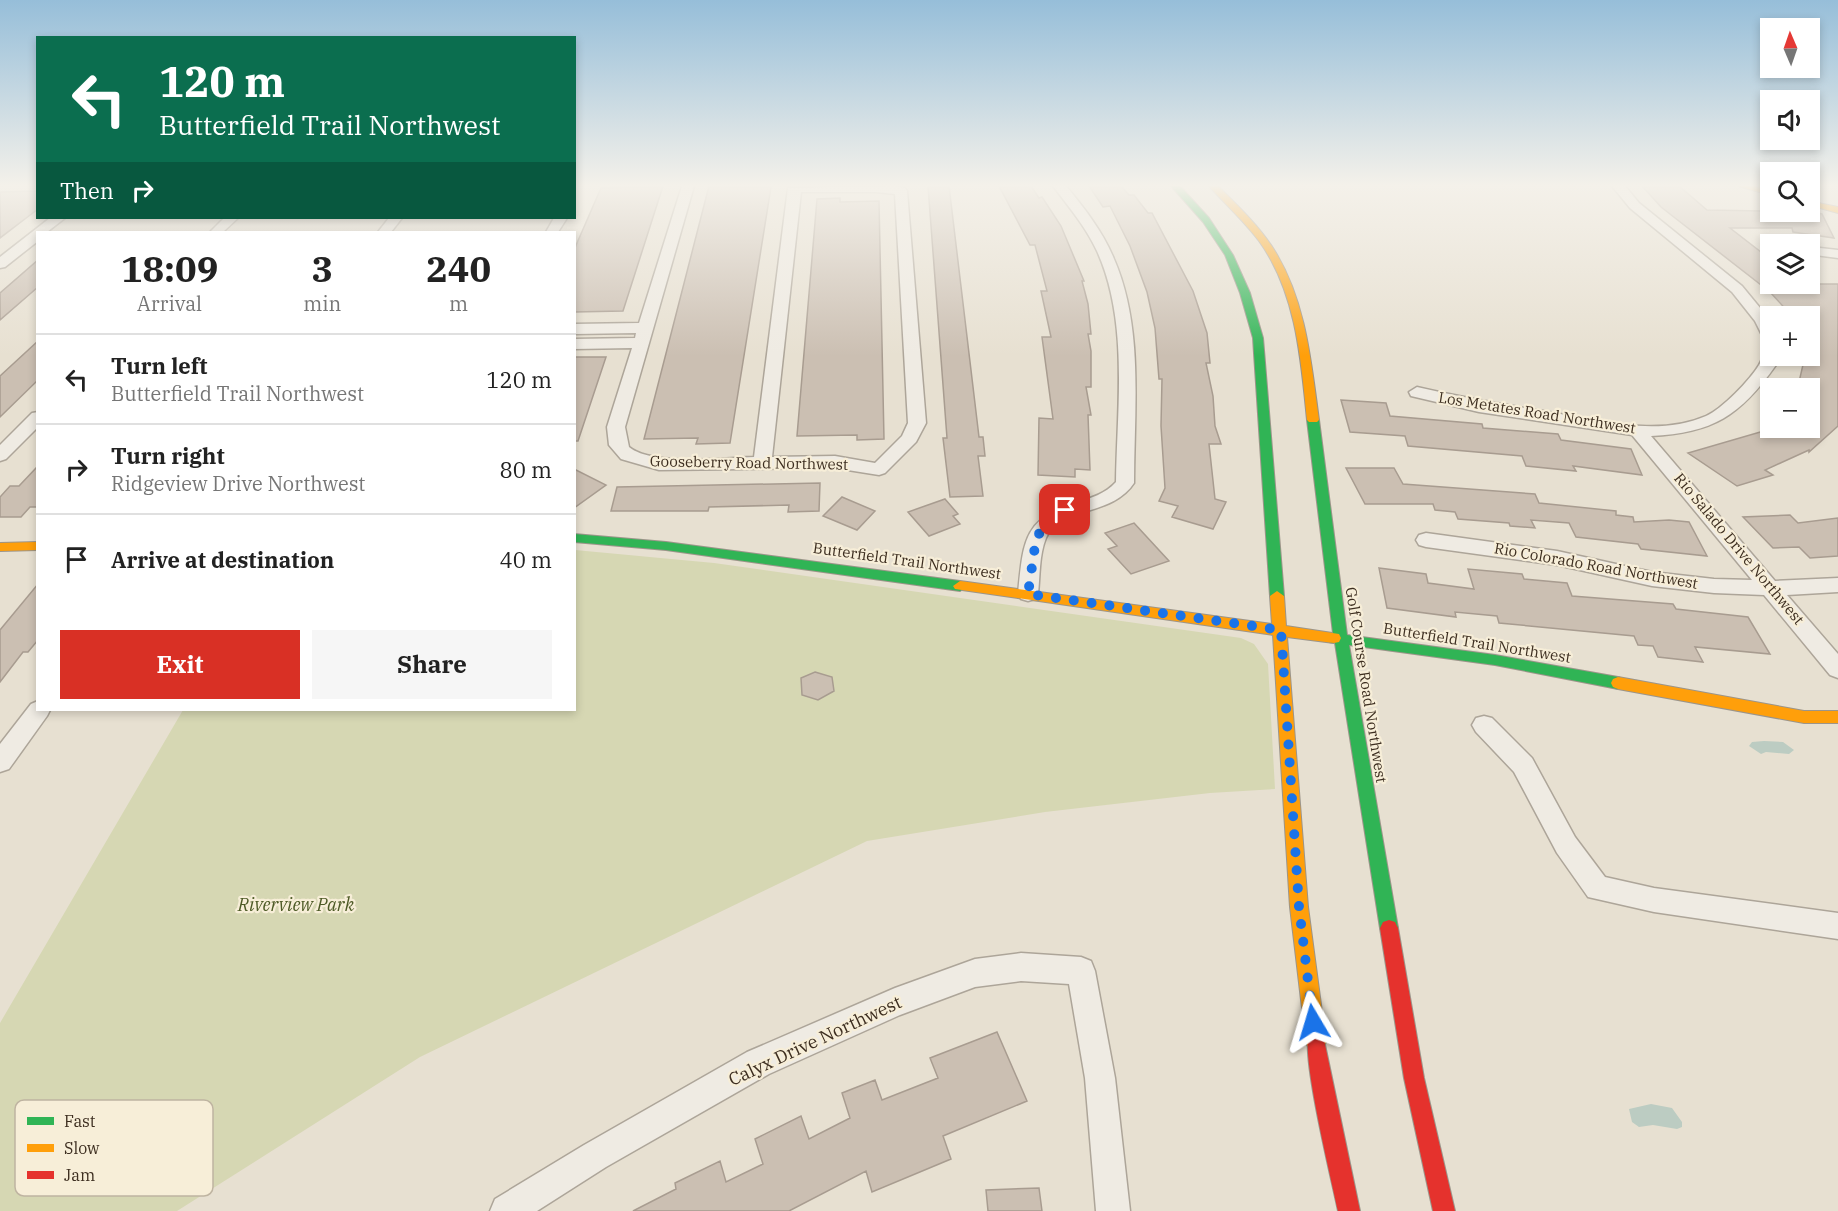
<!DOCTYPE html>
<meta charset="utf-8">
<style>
:root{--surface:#fff;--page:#f6f6f6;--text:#222;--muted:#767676;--line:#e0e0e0;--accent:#d93025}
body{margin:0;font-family:"IBM Plex Serif",serif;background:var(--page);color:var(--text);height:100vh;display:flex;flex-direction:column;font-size:22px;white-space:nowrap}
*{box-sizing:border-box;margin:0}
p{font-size:20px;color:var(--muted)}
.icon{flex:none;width:33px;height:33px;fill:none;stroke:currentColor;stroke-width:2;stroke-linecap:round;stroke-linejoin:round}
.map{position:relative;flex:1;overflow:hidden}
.sheet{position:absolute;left:36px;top:231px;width:540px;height:480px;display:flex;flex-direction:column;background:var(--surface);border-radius:0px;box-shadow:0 3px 9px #0003}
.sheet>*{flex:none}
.guide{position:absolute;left:36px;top:36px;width:540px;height:183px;border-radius:0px;box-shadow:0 3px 9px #0003;background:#0b6e4f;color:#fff;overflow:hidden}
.needle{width:39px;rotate:358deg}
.controls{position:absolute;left:1760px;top:18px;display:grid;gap:12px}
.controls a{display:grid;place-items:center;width:60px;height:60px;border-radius:0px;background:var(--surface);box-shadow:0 3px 9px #0003;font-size:30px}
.pin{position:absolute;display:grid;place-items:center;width:51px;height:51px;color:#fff;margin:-26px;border-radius:12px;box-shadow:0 3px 9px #0006}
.me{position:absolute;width:66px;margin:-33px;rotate:353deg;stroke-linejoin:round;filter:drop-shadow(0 0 4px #0008)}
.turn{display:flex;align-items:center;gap:21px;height:126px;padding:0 24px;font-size:27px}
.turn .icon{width:78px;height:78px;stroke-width:2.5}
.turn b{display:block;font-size:42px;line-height:51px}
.then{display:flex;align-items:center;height:57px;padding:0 24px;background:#0003;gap:12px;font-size:22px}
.eta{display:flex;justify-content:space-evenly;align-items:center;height:102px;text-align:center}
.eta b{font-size:36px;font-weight:800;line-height:42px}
.cta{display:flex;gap:12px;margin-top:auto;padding:12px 24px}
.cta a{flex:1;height:69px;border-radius:0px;background:var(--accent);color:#fff;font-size:24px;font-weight:800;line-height:69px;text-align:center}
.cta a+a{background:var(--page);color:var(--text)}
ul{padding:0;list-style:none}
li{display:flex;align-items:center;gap:18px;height:90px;padding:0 24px;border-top:2px solid var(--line)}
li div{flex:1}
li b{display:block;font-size:22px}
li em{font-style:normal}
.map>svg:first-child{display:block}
.green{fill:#d6d7b3}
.water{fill:#bcccc2}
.building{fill:#cbbfb2;stroke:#a89c90;stroke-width:1.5}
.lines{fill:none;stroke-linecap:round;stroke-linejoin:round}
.street-casing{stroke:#ada599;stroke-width:3}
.fast-casing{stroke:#9c958a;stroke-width:2}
.slow-casing{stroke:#9c958a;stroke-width:2}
.jam-casing{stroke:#9c958a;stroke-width:2}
.street{fill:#efebe3;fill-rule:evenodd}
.fast{fill:#30b455;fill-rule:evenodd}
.slow{fill:#ff9f0a;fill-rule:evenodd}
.jam{fill:#e5322d;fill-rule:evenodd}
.route{stroke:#1a73e8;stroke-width:10;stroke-dasharray:0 18}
.labels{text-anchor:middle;stroke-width:4.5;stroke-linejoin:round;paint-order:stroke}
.street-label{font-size:15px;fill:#3d2e20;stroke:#f7eed8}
.near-park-label{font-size:18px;font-style:italic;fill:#4d5a26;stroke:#f7eed8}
.near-street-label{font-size:18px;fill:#3d2e20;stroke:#f7eed8}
.key{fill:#f7eed8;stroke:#bfb4a1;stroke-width:1.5}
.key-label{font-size:16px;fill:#3d2e20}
</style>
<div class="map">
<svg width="1838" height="1211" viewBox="0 0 1838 1211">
<rect width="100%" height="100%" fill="#e7e0d1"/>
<!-- green -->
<path class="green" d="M 575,550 L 714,563 L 1241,638 L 1254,644 L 1268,664 L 1275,789 L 1210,793 L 1045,812 L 867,841 L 420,1057 L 177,1211 L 0,1211 L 0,1023 L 183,710 L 574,710 Z"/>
<!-- water -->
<path class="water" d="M 1764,741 L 1783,742 L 1794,750 L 1789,754 L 1766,752 L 1761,754 L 1749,746 L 1752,742 Z
M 1651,1104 L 1672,1108 L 1682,1122 L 1682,1127 L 1677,1129 L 1653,1125 L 1639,1127 L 1632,1122 L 1629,1109 Z"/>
<!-- building -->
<path class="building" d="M 663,186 L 623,311 L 574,312 L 574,250 L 601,188 Z
M 709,186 L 771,187 L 730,443 L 696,444 L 698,438 L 644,439 Z
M 928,186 L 949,186 L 979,437 L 983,437 L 985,456 L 978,456 L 983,496 L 950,497 L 943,438 L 947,438 Z
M 999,186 L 1031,186 L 1039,198 L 1042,197 L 1061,226 L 1084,281 L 1082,281 L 1088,304 L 1091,334 L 1088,334 L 1091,351 L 1091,387 L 1086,387 L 1091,415 L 1088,415 L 1090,470 L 1075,469 L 1075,477 L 1038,475 L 1039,418 L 1053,419 L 1042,337 L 1051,337 L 1041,291 L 1047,291 L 1035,245 L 1030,245 Z
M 1089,186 L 1121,186 L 1129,195 L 1134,195 L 1148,213 L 1152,213 L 1193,291 L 1207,333 L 1210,363 L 1206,363 L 1213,396 L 1215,426 L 1221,444 L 1209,444 L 1215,499 L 1226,502 L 1213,529 L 1172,517 L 1178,506 L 1159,501 L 1165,488 L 1161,426 L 1162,379 L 1159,379 L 1155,328 L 1147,292 L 1130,246 L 1110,206 L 1103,207 Z
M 1642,186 L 1679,186 L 1707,210 L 1763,211 L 1791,216 L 1794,212 L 1809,211 L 1822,214 L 1834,238 L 1793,232 L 1792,228 L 1730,228 L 1770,259 L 1770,284 L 1838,284 L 1838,426 L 1809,452 L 1809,450 L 1765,470 L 1773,475 L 1737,486 L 1688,453 L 1774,428 L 1809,428 L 1809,385 L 1799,382 L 1805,356 L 1809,356 L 1809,316 L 1791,315 L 1770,292 L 1661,207 Z
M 38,191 L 38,209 L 0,238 L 0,192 Z
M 840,198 L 840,202 L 879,201 L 884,439 L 857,440 L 857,435 L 797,436 L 817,199 Z
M 38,260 L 38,287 L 0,320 L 0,293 Z
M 38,341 L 38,380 L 0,417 L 0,376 Z
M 574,357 L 606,357 L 578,441 L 574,441 Z
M 1341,400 L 1386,403 L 1390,416 L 1482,424 L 1483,428 L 1558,434 L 1561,440 L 1631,449 L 1642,475 L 1573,466 L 1576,471 L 1526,466 L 1522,456 L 1408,446 L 1405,436 L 1350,432 Z
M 38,466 L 38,507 L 30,507 L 21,517 L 0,517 L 0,497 L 10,486 L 19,486 Z
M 1346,468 L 1394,468 L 1403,484 L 1535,494 L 1539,503 L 1616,511 L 1616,515 L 1633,517 L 1634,522 L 1669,520 L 1689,522 L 1707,556 L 1641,549 L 1638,544 L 1576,537 L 1569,523 L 1531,520 L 1535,528 L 1510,526 L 1509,523 L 1458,519 L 1455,512 L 1435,510 L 1433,504 L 1365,504 Z
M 574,469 L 606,485 L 574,508 Z
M 820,483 L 819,511 L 788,512 L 789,505 L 709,507 L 708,511 L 611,511 L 617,487 Z
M 842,497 L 875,511 L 857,530 L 823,516 Z
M 945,499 L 958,514 L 953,516 L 960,524 L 929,536 L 908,512 Z
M 1790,515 L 1798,523 L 1838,518 L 1838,556 L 1810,558 L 1799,547 L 1773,548 L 1743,517 Z
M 1134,523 L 1169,561 L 1131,574 L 1108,549 L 1117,546 L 1105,533 Z
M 1379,568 L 1426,574 L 1428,583 L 1474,589 L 1468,569 L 1522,574 L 1524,579 L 1567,583 L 1572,596 L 1673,604 L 1676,609 L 1748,617 L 1770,654 L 1695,647 L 1703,662 L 1658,657 L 1653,646 L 1638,645 L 1634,636 L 1499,623 L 1497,616 L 1455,612 L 1456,617 L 1387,608 Z
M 38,584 L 38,640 L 28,652 L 23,652 L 0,682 L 0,630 Z
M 815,672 L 832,677 L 834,691 L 818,700 L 802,695 L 801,678 Z
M 997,1032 L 1027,1101 L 943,1136 L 951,1159 L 872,1192 L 866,1171 L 789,1211 L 633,1211 L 676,1189 L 675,1183 L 720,1161 L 726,1182 L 763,1164 L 755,1139 L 801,1116 L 809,1139 L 850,1118 L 842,1093 L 875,1080 L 882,1100 L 938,1078 L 930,1058 Z
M 1039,1188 L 1042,1211 L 988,1211 L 986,1190 Z"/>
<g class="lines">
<defs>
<path id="street" d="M 682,186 L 694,186 L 625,427 L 629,447 C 652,466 722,458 754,457 L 788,188 L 895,186 L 905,188 L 907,191 L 926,423 L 916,442 L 885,473 L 879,475 L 835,468 L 659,470 L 621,459 L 609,445 L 607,427 L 632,348 L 574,349 L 574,339 L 635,338 L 636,333 L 574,334 L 574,324 L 639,323 ZM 801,192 L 876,192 L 895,194 L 908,423 L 902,436 L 875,463 L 835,456 L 772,457 Z
M 1053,186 L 1066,186 C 1085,209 1103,232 1114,259 C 1144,328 1134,410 1134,483 C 1112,517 1060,506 1046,538 C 1039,555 1040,576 1038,594 L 1035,599 L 1028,601 L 1021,599 L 1018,594 C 1023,546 1022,517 1076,503 C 1091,498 1105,494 1116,482 C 1117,407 1129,321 1097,251 C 1086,227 1069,207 1053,186 Z
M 1612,186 L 1625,186 L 1639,203 L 1742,286 L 1770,320 L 1770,341 L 1764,339 L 1755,321 L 1732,292 L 1630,208 Z
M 50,218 L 65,218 L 47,232 L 38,232 L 38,241 L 5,267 L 0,268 L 0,257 Z
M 224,218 L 238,218 L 223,232 L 210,232 Z
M 389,218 L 402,218 L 391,232 L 378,232 Z
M 554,218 L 567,218 L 558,232 L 546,232 Z
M 1820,248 L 1838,250 L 1838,258 L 1815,255 L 1813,252 Z
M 1770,351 L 1770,356 L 1778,356 L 1776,365 C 1740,416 1713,433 1651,436 L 1775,581 L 1838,578 L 1838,592 L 1787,595 L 1838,654 L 1838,678 L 1830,675 L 1764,595 L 1714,593 L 1652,586 L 1557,565 L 1426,547 L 1419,545 L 1416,540 L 1419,535 L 1426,533 L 1557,551 L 1652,572 L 1714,579 L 1752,580 L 1632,435 L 1479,412 L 1411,396 L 1409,392 L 1417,387 C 1459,397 1500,404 1543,411 C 1595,419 1656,438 1706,416 C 1722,409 1750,380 1759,365 C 1762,361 1762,357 1764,353 Z
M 38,412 L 38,427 L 6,459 L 0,461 L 0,445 L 32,413 Z
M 38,701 L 38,710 L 50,710 L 47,716 L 9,769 L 0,772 L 0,744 L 31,704 Z
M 1484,716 L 1492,718 L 1532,758 L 1575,837 L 1605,877 L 1654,888 L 1838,913 L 1838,939 L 1654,912 L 1588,897 L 1557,853 L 1514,772 L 1476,732 L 1472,725 L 1476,718 Z
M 1021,953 L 1081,957 L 1091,961 L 1095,971 L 1115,1078 L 1130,1211 L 1096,1211 L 1085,1078 L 1069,984 L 1021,981 L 975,987 L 900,1015 L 769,1074 L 606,1167 L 537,1211 L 490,1211 L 495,1199 L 584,1145 L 747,1052 L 895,988 L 975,959 Z"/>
<path id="fast" d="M 1171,186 L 1180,186 L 1209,218 L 1233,255 L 1250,293 L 1263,338 L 1284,596 L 1277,601 L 1270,596 L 1253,338 L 1240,293 L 1225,255 L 1203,222 Z
M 1313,417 L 1319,420 L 1347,635 L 1495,655 L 1618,677 L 1623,679 L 1625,683 L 1623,687 L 1618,689 L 1495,665 L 1349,645 L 1398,928 L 1395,934 L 1389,936 L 1383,934 L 1380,928 L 1335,643 L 1329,642 L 1327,638 L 1333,633 L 1307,420 Z
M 574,534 L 666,542 L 960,581 L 967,586 L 960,591 L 666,550 L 574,542 Z"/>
<path id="slow" d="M 1209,186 L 1218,186 C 1238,206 1258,225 1273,248 C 1306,300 1311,361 1319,420 L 1317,422 L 1309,422 L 1307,420 C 1301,359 1296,292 1259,241 C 1244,221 1226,205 1209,186 Z
M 1738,186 L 1754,186 L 1770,191 L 1770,195 Z
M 1809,201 L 1838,207 L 1838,213 L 1809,205 Z
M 38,542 L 38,550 L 0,551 L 0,543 Z
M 960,581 L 1272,624 L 1270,596 L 1277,591 L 1284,596 L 1286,626 L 1339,634 L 1341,638 L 1339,642 L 1334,643 L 1287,637 L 1308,907 L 1326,1042 L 1323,1049 L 1316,1052 L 1309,1049 L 1306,1042 L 1290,907 L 1273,635 L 955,589 L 953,586 Z
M 1618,677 L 1804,711 L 1838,711 L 1838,723 L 1804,723 L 1618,689 L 1613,687 L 1611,683 L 1613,679 Z"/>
<path id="jam" d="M 1389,920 L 1395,922 L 1398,928 L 1424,1078 L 1455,1211 L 1433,1211 L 1404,1078 L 1380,928 L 1383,922 Z
M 1316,1032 L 1323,1035 L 1360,1211 L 1338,1211 C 1332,1182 1301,1055 1309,1035 Z"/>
</defs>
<!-- street casing -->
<use href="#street" class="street-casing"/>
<!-- fast casing -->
<use href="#fast" class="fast-casing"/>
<!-- slow casing -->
<use href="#slow" class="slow-casing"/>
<!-- jam casing -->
<use href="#jam" class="jam-casing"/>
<!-- street -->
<use href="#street" class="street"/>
<!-- fast -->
<use href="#fast" class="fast"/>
<!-- slow -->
<use href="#slow" class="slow"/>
<!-- jam -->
<use href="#jam" class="jam"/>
</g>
<!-- sky -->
<linearGradient id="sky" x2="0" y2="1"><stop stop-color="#96bed9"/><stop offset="0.52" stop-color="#f4f1ea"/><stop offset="1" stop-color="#f4f1ea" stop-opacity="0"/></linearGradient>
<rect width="1838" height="356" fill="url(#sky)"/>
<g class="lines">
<!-- route -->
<path class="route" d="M 1065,510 L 1046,522 L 1036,539 L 1028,594 L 1281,630 L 1299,907 L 1313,1022"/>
</g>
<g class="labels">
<!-- street labels -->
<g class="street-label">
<text transform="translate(1537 413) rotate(9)" y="5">Los Metates Road Northwest</text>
<text transform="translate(749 463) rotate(1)" y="5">Gooseberry Road Northwest</text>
<text transform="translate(1739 549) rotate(50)" y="5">Rio Salado Drive Northwest</text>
<text transform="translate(907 561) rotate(8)" y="5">Butterfield Trail Northwest</text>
<text transform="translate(1596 566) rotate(10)" y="5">Rio Colorado Road Northwest</text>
<text transform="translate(1477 643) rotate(9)" y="5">Butterfield Trail Northwest</text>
<text transform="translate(1366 685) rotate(81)" y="5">Golf Course Road Northwest</text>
</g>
<!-- near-park labels -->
<g class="near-park-label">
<text x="296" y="911">Riverview Park</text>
</g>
<!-- near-street labels -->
<g class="near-street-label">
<text transform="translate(815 1041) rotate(-25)" y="6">Calyx Drive Northwest</text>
</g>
</g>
<!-- legend -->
<rect x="15" y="1100" width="198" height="96" rx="9" class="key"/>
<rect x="27" y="1117" width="27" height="8" fill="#30b455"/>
<rect x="27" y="1144" width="27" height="8" fill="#ff9f0a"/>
<rect x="27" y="1171" width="27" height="8" fill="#e5322d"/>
<g class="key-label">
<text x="64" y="1127">Fast</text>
<text x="64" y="1154">Slow</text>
<text x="64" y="1181">Jam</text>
</g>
</svg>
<div class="controls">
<a><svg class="needle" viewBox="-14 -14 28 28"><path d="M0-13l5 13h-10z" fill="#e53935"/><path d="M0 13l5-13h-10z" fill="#767676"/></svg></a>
<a><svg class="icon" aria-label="sound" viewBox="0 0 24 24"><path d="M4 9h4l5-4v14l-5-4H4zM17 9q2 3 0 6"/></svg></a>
<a><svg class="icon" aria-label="search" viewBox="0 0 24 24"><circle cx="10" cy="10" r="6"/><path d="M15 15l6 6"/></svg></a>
<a><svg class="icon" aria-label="layers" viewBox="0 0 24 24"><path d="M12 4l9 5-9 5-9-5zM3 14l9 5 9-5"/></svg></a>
<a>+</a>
<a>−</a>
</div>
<div class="pin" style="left:1065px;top:510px;background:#d93025"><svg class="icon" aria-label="arrive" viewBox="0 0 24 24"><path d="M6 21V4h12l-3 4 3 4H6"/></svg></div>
<svg class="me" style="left:1313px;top:1022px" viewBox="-20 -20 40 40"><path d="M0-17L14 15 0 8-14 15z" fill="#1a73e8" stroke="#fff" stroke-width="4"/></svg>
<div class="guide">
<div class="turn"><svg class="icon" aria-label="left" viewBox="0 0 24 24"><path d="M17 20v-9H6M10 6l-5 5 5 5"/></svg><div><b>120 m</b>Butterfield Trail Northwest</div></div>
<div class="then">Then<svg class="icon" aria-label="right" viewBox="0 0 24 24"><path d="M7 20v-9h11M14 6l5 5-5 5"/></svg></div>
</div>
<section class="sheet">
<div class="eta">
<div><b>18:09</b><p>Arrival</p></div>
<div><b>3</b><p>min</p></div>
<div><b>240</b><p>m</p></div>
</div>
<ul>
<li><svg class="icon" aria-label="left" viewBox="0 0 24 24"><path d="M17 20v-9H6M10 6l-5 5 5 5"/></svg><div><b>Turn left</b><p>Butterfield Trail Northwest</p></div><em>120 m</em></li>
<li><svg class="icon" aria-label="right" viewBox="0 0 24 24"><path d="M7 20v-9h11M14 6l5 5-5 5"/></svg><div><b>Turn right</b><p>Ridgeview Drive Northwest</p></div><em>80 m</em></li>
<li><svg class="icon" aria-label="arrive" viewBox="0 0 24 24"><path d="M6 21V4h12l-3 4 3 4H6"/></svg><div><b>Arrive at destination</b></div><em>40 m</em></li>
</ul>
<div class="cta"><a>Exit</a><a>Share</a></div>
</section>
</div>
